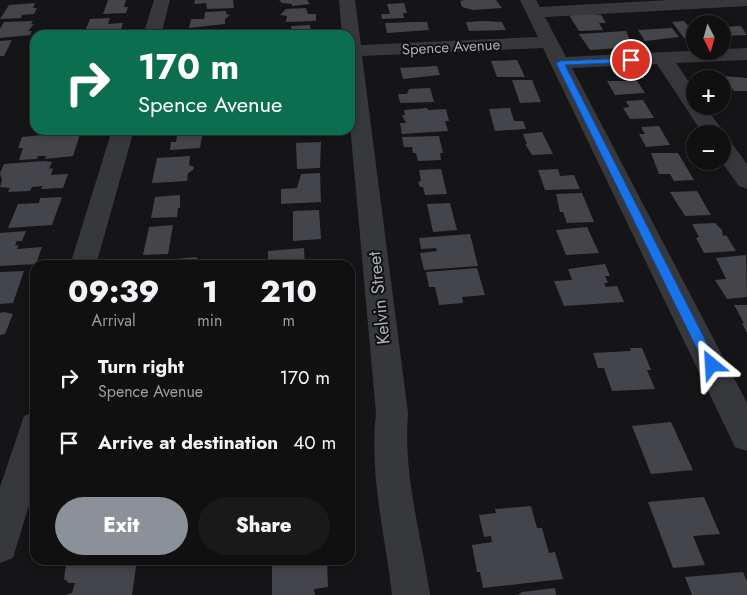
<!DOCTYPE html>
<meta charset="utf-8">
<style>
:root{--surface:#101011;--page:#19191a;--text:#f1f3f6;--muted:#9c9d9f;--line:#303031;--accent:#8c9099}
body{margin:0;font-family:Jost,sans-serif;background:var(--page);color:var(--text);height:100vh;display:flex;flex-direction:column;font-size:19px;white-space:nowrap}
*{box-sizing:border-box;margin:0}
p{font-size:16px;color:var(--muted)}
.icon{flex:none;width:28px;height:28px;fill:none;stroke:currentColor;stroke-width:2;stroke-linecap:round;stroke-linejoin:round}
.map{position:relative;flex:1;overflow:hidden}
.panel{position:absolute;left:30px;top:260px;width:325px;height:305px;display:flex;flex-direction:column;background:var(--surface);border-radius:15px;box-shadow:0 2px 8px #0003,0 0 0 1px var(--line)}
.panel>*{flex:none}
.guide{position:absolute;left:30px;top:30px;width:325px;height:105px;border-radius:15px;box-shadow:0 2px 8px #0003,0 0 0 1px var(--line);background:#0b6e4f;color:#fff;overflow:hidden}
.needle{width:32px;rotate:174deg}
.controls{position:absolute;left:686px;top:15px;display:grid;gap:10px}
.controls a{display:grid;place-items:center;width:45px;height:45px;border-radius:50%;background:var(--surface);box-shadow:0 2px 8px #0003,0 0 0 1px var(--line);font-size:25px}
.pin{position:absolute;display:grid;place-items:center;width:42px;height:42px;color:#fff;margin:-21px;border:2px solid #fff;border-radius:50%;box-shadow:0 1px 5px #0007}
.me{position:absolute;width:55px;margin:-28px;rotate:333deg;stroke-linejoin:round;filter:drop-shadow(0 0 4px #0008)}
.turn{display:flex;align-items:center;gap:18px;height:105px;padding:0 25px;font-size:22px}
.turn .icon{width:65px;height:65px;stroke-width:2.5}
.turn b{display:block;font-size:35px;line-height:42px}
.eta{display:flex;justify-content:space-evenly;align-items:center;height:85px;text-align:center}
.eta b{font-size:30px;font-weight:800;line-height:35px}
.action{display:flex;gap:10px;margin-top:auto;padding:10px 25px}
.action a{flex:1;height:58px;border-radius:30px;background:var(--accent);color:#fff;font-size:20px;font-weight:800;line-height:58px;text-align:center}
.action a+a{background:var(--page);color:var(--text)}
ul{padding:0;list-style:none}
li{display:flex;align-items:center;gap:15px;height:65px;padding:0 25px}
li div{flex:1}
li b{display:block;font-size:19px}
li em{font-style:normal}
.map>svg:first-child{display:block}
.building{fill:#44454a}
.lines{fill:none;stroke-linecap:round;stroke-linejoin:round}
.minor{fill:#37383c;fill-rule:evenodd}
.route{fill:#1a73e8;stroke:#114b97}
.labels{text-anchor:middle;stroke-width:4;stroke-linejoin:round;paint-order:stroke}
.far-street-label{font-size:15px;fill:#a8adb6;stroke:#101012}
.street-label{font-size:18px;fill:#a8adb6;stroke:#101012}
</style>
<div class="map">
<svg width="747" height="595" viewBox="0 0 747 595">
<rect width="100%" height="100%" fill="#151517"/>
<!-- building -->
<path class="building" d="M 108,0 L 126,0 L 124,7 L 128,7 L 126,13 L 103,14 Z
M 195,0 L 233,0 L 234,8 L 207,9 L 206,3 L 194,4 Z
M 279,0 L 307,0 L 310,4 L 292,6 L 292,4 L 282,3 Z
M 465,0 L 496,0 L 502,8 L 473,10 L 462,7 L 460,1 Z
M 35,3 L 33,8 L 37,8 L 34,14 L 22,15 L 21,18 L 0,19 L 9,5 Z
M 404,3 L 407,13 L 403,13 L 404,18 L 382,19 L 381,14 L 390,14 L 387,4 Z
M 306,8 L 308,14 L 316,14 L 316,21 L 286,22 L 287,16 L 280,15 L 286,9 Z
M 226,11 L 226,14 L 230,15 L 225,19 L 225,24 L 189,28 L 191,19 L 204,19 L 205,12 Z
M 593,14 L 601,15 L 606,23 L 599,23 L 603,30 L 579,31 L 569,15 Z
M 110,18 L 108,24 L 123,23 L 120,32 L 84,34 L 90,19 Z
M 33,21 L 31,24 L 34,24 L 28,31 L 32,31 L 30,35 L 0,38 L 0,29 L 4,22 Z
M 484,21 L 502,22 L 506,30 L 469,31 L 466,22 Z
M 684,21 L 690,28 L 695,28 L 695,38 L 684,38 L 672,22 Z
M 415,22 L 427,22 L 429,30 L 387,33 L 385,23 Z
M 310,25 L 311,35 L 292,35 L 291,26 Z
M 741,26 L 747,35 L 722,36 L 722,27 Z
M 672,28 L 679,37 L 645,41 L 638,30 Z
M 216,30 L 215,35 L 198,35 L 199,31 Z
M 626,31 L 633,47 L 590,50 L 579,34 Z
M 12,40 L 4,56 L 0,56 L 0,41 Z
M 517,60 L 525,77 L 497,77 L 491,61 Z
M 437,66 L 440,75 L 403,79 L 400,68 Z
M 723,76 L 747,78 L 747,91 L 734,91 Z
M 512,80 L 532,80 L 541,102 L 520,103 Z
M 607,81 L 637,81 L 645,93 L 615,95 Z
M 430,88 L 434,102 L 400,103 L 398,94 L 407,94 L 409,89 Z
M 643,100 L 654,118 L 630,119 L 623,108 L 629,107 L 626,101 Z
M 722,104 L 726,109 L 707,110 L 705,106 L 722,106 Z
M 427,108 L 428,110 L 446,109 L 449,121 L 445,121 L 448,131 L 402,134 L 400,123 L 406,123 L 402,115 L 405,115 L 404,110 Z
M 510,108 L 514,121 L 523,121 L 526,129 L 495,131 L 489,109 Z
M 659,126 L 670,145 L 646,147 L 639,134 L 645,134 L 641,127 Z
M 178,130 L 203,130 L 200,148 L 170,150 L 171,142 L 176,142 Z
M 81,131 L 73,156 L 45,159 L 46,156 L 38,156 L 37,159 L 19,160 L 23,148 L 18,148 L 22,137 Z
M 542,132 L 553,154 L 532,155 L 525,144 L 527,144 L 523,134 Z
M 439,136 L 443,153 L 440,153 L 441,160 L 418,161 L 416,153 L 413,153 L 412,147 L 404,147 L 402,137 Z
M 321,142 L 320,168 L 297,169 L 296,143 Z
M 651,153 L 678,153 L 694,180 L 674,181 L 670,174 L 659,174 Z
M 190,156 L 189,165 L 194,167 L 193,170 L 188,173 L 187,181 L 152,183 L 157,158 Z
M 44,161 L 52,162 L 49,169 L 53,168 L 51,175 L 68,174 L 63,188 L 41,189 L 43,186 L 32,187 L 30,191 L 8,192 L 10,188 L 0,187 L 2,180 L 0,173 L 4,164 Z
M 441,169 L 447,194 L 425,195 L 423,187 L 420,187 L 418,182 L 421,181 L 419,170 Z
M 558,169 L 560,176 L 574,175 L 580,189 L 545,190 L 538,170 Z
M 320,173 L 321,202 L 281,204 L 281,189 L 297,188 L 301,174 Z
M 697,191 L 711,215 L 685,216 L 670,192 Z
M 582,193 L 594,222 L 567,223 L 563,212 L 560,212 L 556,194 Z
M 180,195 L 180,208 L 178,208 L 177,217 L 151,218 L 155,197 Z
M 62,197 L 52,225 L 8,228 L 18,204 L 39,203 L 40,198 Z
M 450,203 L 457,230 L 433,232 L 427,204 Z
M 319,210 L 321,239 L 293,241 L 293,211 Z
M 715,223 L 722,230 L 723,236 L 726,235 L 736,251 L 704,253 L 696,238 L 699,237 L 692,224 Z
M 173,225 L 168,254 L 143,255 L 149,227 Z
M 587,227 L 599,253 L 566,255 L 556,230 Z
M 26,231 L 22,241 L 17,241 L 15,246 L 19,245 L 17,249 L 42,247 L 36,264 L 0,266 L 0,233 Z
M 470,234 L 478,266 L 424,270 L 420,253 L 437,251 L 436,248 L 421,249 L 419,238 Z
M 304,248 L 305,265 L 268,265 L 268,251 Z
M 746,255 L 747,297 L 727,299 L 715,280 L 726,279 L 716,258 Z
M 197,257 L 196,265 L 152,265 L 153,261 Z
M 605,264 L 610,276 L 605,276 L 608,283 L 604,283 L 606,287 L 617,286 L 624,302 L 564,306 L 554,281 L 572,280 L 568,269 Z
M 477,268 L 485,295 L 462,297 L 463,303 L 439,305 L 435,287 L 429,287 L 426,272 Z
M 24,271 L 13,303 L 0,304 L 0,272 Z
M 734,305 L 747,305 L 747,333 L 742,323 L 744,323 Z
M 4,312 L 13,314 L 5,334 L 0,335 L 0,313 Z
M 630,348 L 642,348 L 651,370 L 647,370 L 655,389 L 612,391 L 604,368 L 598,368 L 593,353 L 631,351 Z
M 671,422 L 693,470 L 651,474 L 632,426 Z
M 704,497 L 720,534 L 693,536 L 705,565 L 673,568 L 648,502 Z
M 531,506 L 537,528 L 542,528 L 549,553 L 555,552 L 563,579 L 483,588 L 480,572 L 477,572 L 472,545 L 492,542 L 491,536 L 484,537 L 479,515 L 496,513 L 495,509 Z
M 72,560 L 137,560 L 132,595 L 66,595 L 72,593 L 75,583 L 69,583 L 64,579 L 66,565 Z
M 272,560 L 327,560 L 328,587 L 314,589 L 315,595 L 272,595 Z
M 743,572 L 747,581 L 747,595 L 692,595 L 685,577 Z
M 555,588 L 556,595 L 518,595 L 522,592 Z"/>
<g class="lines">
<!-- minor -->
<path class="minor" d="M 154,0 L 170,0 L 161,35 L 143,35 Z
M 339,0 L 355,0 L 361,45 L 538,37 L 520,0 L 536,0 L 540,7 L 669,0 L 747,0 L 747,6 L 545,17 L 566,57 L 747,48 L 747,60 L 676,63 L 695,91 L 695,106 L 705,106 L 725,134 L 722,137 L 722,134 L 703,134 L 657,64 L 572,68 L 747,403 L 747,451 L 735,447 L 543,48 L 362,56 L 408,413 C 403,476 421,533 430,595 L 392,595 C 385,533 369,476 376,413 L 350,125 L 350,35 L 342,35 Z
M 112,130 L 134,130 L 96,265 L 70,265 Z
M 722,139 L 730,141 L 747,164 L 747,189 L 739,186 L 721,161 Z
M 35,412 L 35,485 L 13,558 L 0,563 L 0,487 L 24,416 Z"/>
</g>
<!-- route -->
<path class="route" d="M 631,58 L 635,60 L 634,62 L 565,65 L 718,365 L 712,371 L 707,369 L 556,63 L 560,61 Z"/>
<g class="labels">
<!-- far-street labels -->
<g class="far-street-label">
<text transform="translate(451 47) rotate(-3)" y="5">Spence Avenue</text>
</g>
<!-- street labels -->
<g class="street-label">
<text transform="translate(379 298) rotate(-96)" y="6">Kelvin Street</text>
</g>
</g>
</svg>
<div class="controls">
<a><svg class="needle" viewBox="-14 -14 28 28"><path d="M0-13l5 13h-10z" fill="#e53935"/><path d="M0 13l5-13h-10z" fill="#9c9d9f"/></svg></a>
<a>+</a>
<a>−</a>
</div>
<div class="pin" style="left:631px;top:60px;background:#d93025"><svg class="icon" aria-label="arrive" viewBox="0 0 24 24"><path d="M6 21V4h12l-3 4 3 4H6"/></svg></div>
<svg class="me" style="left:712px;top:365px" viewBox="-20 -20 40 40"><path d="M0-17L14 15 0 8-14 15z" fill="#1a73e8" stroke="#fff" stroke-width="4"/></svg>
<div class="guide">
<div class="turn"><svg class="icon" aria-label="right" viewBox="0 0 24 24"><path d="M7 20v-9h11M14 6l5 5-5 5"/></svg><div><b>170 m</b>Spence Avenue</div></div>
</div>
<section class="panel">
<div class="eta">
<div><b>09:39</b><p>Arrival</p></div>
<div><b>1</b><p>min</p></div>
<div><b>210</b><p>m</p></div>
</div>
<ul>
<li><svg class="icon" aria-label="right" viewBox="0 0 24 24"><path d="M7 20v-9h11M14 6l5 5-5 5"/></svg><div><b>Turn right</b><p>Spence Avenue</p></div><em>170 m</em></li>
<li><svg class="icon" aria-label="arrive" viewBox="0 0 24 24"><path d="M6 21V4h12l-3 4 3 4H6"/></svg><div><b>Arrive at destination</b></div><em>40 m</em></li>
</ul>
<div class="action"><a>Exit</a><a>Share</a></div>
</section>
</div>
